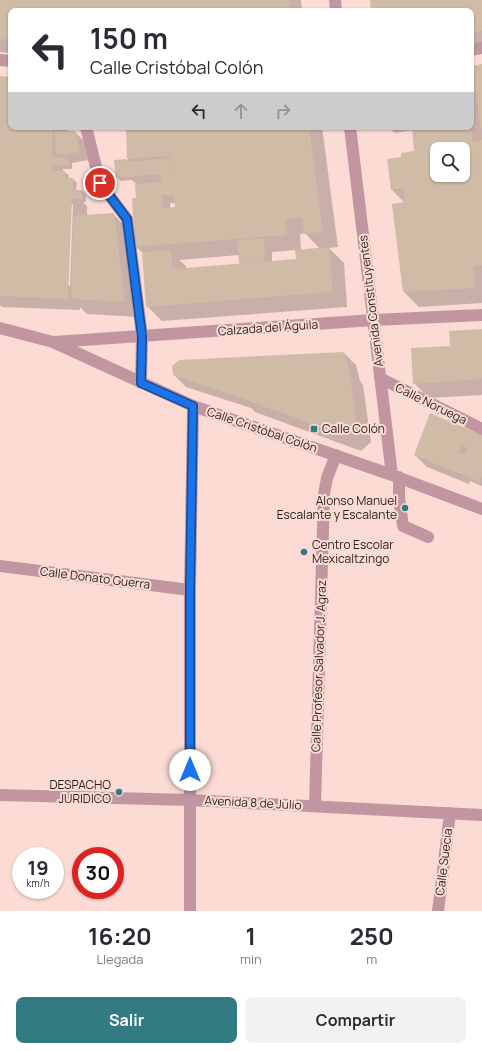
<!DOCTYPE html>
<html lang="es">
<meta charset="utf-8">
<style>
:root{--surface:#fff;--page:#f2f2f3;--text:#2b2b33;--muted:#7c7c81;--accent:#327b82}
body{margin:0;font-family:Manrope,sans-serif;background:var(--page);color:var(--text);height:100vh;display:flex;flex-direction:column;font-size:15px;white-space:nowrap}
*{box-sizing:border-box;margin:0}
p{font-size:13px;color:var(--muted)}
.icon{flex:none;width:22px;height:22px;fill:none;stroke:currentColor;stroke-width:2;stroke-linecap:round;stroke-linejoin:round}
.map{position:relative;height:911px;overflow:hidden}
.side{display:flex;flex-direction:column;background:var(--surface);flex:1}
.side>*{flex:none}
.banner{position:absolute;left:8px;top:8px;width:466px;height:122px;border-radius:8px;box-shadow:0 1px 3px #0004;background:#fff;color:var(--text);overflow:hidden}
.buttons{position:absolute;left:430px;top:142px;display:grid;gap:8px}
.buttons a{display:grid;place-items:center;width:40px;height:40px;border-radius:8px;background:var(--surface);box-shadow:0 1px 3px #0004;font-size:20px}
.speed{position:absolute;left:12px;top:847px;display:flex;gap:8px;font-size:20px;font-weight:700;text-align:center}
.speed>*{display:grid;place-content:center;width:52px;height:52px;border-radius:50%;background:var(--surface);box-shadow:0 1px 3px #0004;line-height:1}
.speed small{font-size:10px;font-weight:400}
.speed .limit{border:6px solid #d22;background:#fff;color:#111}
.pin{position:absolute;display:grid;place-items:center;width:34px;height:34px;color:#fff;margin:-17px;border:2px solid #fff;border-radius:50%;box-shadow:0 1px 4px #0007}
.me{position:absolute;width:44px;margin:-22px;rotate:0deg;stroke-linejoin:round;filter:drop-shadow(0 0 3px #0008)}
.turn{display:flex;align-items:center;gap:14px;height:84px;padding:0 16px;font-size:18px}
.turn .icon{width:52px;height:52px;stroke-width:2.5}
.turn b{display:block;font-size:28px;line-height:34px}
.lanes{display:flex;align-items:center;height:38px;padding:0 16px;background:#0003;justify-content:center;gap:20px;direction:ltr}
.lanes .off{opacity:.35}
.eta{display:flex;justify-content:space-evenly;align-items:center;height:68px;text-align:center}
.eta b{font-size:24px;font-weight:700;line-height:28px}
.button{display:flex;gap:8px;margin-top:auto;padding:8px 16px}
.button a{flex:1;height:46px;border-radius:8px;background:var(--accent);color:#fff;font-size:16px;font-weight:700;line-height:46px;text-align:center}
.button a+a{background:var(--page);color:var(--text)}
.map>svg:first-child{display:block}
.shadow{fill:#0003;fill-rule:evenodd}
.building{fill:#cfbba6;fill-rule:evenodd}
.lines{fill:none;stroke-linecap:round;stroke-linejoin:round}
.minor{stroke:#c196a1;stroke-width:12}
.route-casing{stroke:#114b97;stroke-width:10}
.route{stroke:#1a73e8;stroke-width:7}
.poi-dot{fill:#327b82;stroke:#fbdbd3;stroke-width:1.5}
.labels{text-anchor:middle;stroke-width:4;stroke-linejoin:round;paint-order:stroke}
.street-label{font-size:12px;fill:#291e1b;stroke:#fbdbd3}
.poi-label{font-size:12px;fill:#291e1b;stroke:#fbdbd3;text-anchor:start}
</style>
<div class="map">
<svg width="482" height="911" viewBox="0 0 482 911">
<rect width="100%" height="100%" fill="#fbdbd3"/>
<!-- shadow -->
<path class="shadow" d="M 0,0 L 301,0 L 302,11 L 11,11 L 11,53 L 0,52 Z
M 371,0 L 482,0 L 482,48 L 471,49 L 471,11 L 372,11 Z
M 482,65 L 482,303 L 419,307 L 404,292 L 405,203 L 392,190 L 402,158 L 415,152 L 413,130 L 395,133 L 389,127 L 471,127 L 471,76 L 475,80 ZM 437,149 L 463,149 L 463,175 L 437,175 Z
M 0,77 L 11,78 L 11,127 L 68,127 L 68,132 L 75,132 L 83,140 L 88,160 L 72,163 L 72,169 L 63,169 L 63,172 L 69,175 L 68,179 L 73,179 L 77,183 L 76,191 L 82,191 L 86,195 L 86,202 L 83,202 L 87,206 L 87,216 L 113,214 L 128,229 L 139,317 L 87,314 L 80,307 L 80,310 L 2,307 L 0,305 ZM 71,204 L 73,204 L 70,286 L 68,286 Z
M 127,127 L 322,127 L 338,247 L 329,248 L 344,263 L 347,307 L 162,321 L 147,306 L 143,253 L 136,247 L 137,199 L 136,184 L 132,180 L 121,181 L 117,177 L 116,161 L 128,160 ZM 170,203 L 176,203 L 176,208 L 170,209 ZM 305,233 L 320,249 L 301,250 L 300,234 ZM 296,250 L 297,260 L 272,262 L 272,252 ZM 239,255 L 240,262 L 242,265 L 186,269 L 186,266 L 179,260 Z
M 482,330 L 482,395 L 429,398 L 414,383 L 451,347 Z
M 344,353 L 356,365 L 360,381 L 363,385 L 371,442 L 361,451 L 255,412 L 251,408 L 186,387 L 174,375 Z
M 482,436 L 482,486 L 470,481 L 469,484 L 427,467 L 415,455 Z"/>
<!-- building -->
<path class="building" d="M 0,0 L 288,0 L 290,11 L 11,11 L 11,40 L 0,39 Z
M 370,0 L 482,0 L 482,31 L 471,32 L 471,11 L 371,11 Z
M 482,64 L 482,128 L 481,128 L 472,66 Z
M 0,76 L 11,77 L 11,127 L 53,127 L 52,157 L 69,158 L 69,166 L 52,165 L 52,170 L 65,171 L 65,178 L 73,178 L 73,190 L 82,190 L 82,199 L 72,198 L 68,299 L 0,296 Z
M 126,127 L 309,127 L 323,232 L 304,234 L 302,218 L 285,219 L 287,235 L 135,247 L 132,198 L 136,198 L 135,184 L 161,182 L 160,174 L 116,178 L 114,160 L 127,159 L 127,162 L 171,158 L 174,195 L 162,195 L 163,208 L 175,207 L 171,156 L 127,159 Z
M 412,127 L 471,127 L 473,142 L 482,140 L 482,265 L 473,266 L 476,288 L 403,292 L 392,204 L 405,202 L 403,188 L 391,190 L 387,159 L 401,157 L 401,153 L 414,151 ZM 437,149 L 463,149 L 463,175 L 437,175 Z
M 55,131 L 75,131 L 80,152 L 63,155 L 63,154 L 56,153 L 55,141 Z
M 114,213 L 125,302 L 71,299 L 73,216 Z
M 264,238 L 265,261 L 239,263 L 237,240 Z
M 329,247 L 333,292 L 146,307 L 142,252 L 171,250 L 173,269 L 296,259 L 295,250 Z
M 482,329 L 482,379 L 413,384 L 411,348 L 450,346 L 449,331 Z
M 344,352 L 349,369 L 357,427 L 345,436 L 238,397 L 173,375 L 172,366 L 179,360 Z
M 430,413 L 482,435 L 482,476 L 480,482 L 414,455 ZM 461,445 L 467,448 L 465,455 L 458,452 Z"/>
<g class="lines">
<!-- minor -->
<path class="minor" d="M 335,0 L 336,11
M 471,50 L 482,48
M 0,60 L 11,61
M 86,127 L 100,183 L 127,219 L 142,336 L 141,383
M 350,127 L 392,475
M 0,328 L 53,342 L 193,406 L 392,475 L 482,509
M 54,342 L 373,320 L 482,315
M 380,378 L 482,429
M 399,477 L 399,498 L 403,526 L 428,537
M 0,566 L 190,590
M 0,795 L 190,800 L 482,815
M 315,806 L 324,494 L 327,478 L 336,455
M 190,911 L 190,590 L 193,406
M 438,911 L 450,813"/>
</g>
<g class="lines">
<defs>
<path id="route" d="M 100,183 L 127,219 L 142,336 L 141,383 L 193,406 L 190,590 L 190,770"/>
</defs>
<!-- route casing -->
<use href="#route" class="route-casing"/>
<!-- route -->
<use href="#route" class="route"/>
</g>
<!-- markers -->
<g class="poi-dot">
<rect x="310" y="425" width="8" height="8" rx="2"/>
<circle cx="405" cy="508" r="4"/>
<circle cx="304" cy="552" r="4"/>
<circle cx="119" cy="792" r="4"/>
</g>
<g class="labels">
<!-- street labels -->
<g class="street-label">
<text transform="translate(371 301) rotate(-97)" y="4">Avenida Constituyentes</text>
<text transform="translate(268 328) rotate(-4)" y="4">Calzada del Águila</text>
<text transform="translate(431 404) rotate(26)" y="4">Calle Noruega</text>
<text transform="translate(262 430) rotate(19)" y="4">Calle Cristóbal Colón</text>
<text transform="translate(95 578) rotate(7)" y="4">Calle Donato Guerra</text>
<text transform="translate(319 666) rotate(-88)" y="4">Calle Profesor Salvador J. Agraz</text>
<text transform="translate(253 803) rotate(3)" y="4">Avenida 8 de Julio</text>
<text transform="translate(444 862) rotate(-83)" y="4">Calle Suecia</text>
</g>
<!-- poi labels -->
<g class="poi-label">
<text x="322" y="433">Calle Colón</text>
<text x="397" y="505" text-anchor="end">Alonso Manuel<tspan x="397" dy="14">Escalante y Escalante</tspan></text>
<text x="312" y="549">Centro Escolar<tspan x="312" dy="14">Mexicaltzingo</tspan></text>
<text x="111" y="789" text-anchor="end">DESPACHO<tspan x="111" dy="14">JURIDICO</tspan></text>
</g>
</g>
</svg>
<div class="buttons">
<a><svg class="icon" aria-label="search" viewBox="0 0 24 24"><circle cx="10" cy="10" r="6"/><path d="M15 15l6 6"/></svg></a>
</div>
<div class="speed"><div>19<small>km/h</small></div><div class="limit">30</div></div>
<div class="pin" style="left:100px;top:183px;background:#d93025"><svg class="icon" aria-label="arrive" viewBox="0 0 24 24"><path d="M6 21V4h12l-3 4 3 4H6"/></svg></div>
<svg class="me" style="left:190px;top:770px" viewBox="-20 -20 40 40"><circle r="19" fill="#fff"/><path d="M0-13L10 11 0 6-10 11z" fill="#1a73e8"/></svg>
<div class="banner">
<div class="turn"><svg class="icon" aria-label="left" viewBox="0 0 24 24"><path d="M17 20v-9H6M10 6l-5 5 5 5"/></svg><div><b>150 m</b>Calle Cristóbal Colón</div></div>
<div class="lanes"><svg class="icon" aria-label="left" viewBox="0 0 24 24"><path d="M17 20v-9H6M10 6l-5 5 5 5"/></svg><svg class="icon off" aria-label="ahead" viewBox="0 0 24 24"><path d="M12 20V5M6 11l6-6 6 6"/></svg><svg class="icon off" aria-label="right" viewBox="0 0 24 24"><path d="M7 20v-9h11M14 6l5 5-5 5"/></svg></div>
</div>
</div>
<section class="side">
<div class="eta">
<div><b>16:20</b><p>Llegada</p></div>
<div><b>1</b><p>min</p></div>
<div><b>250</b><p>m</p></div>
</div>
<div class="button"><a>Salir</a><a>Compartir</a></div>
</section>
